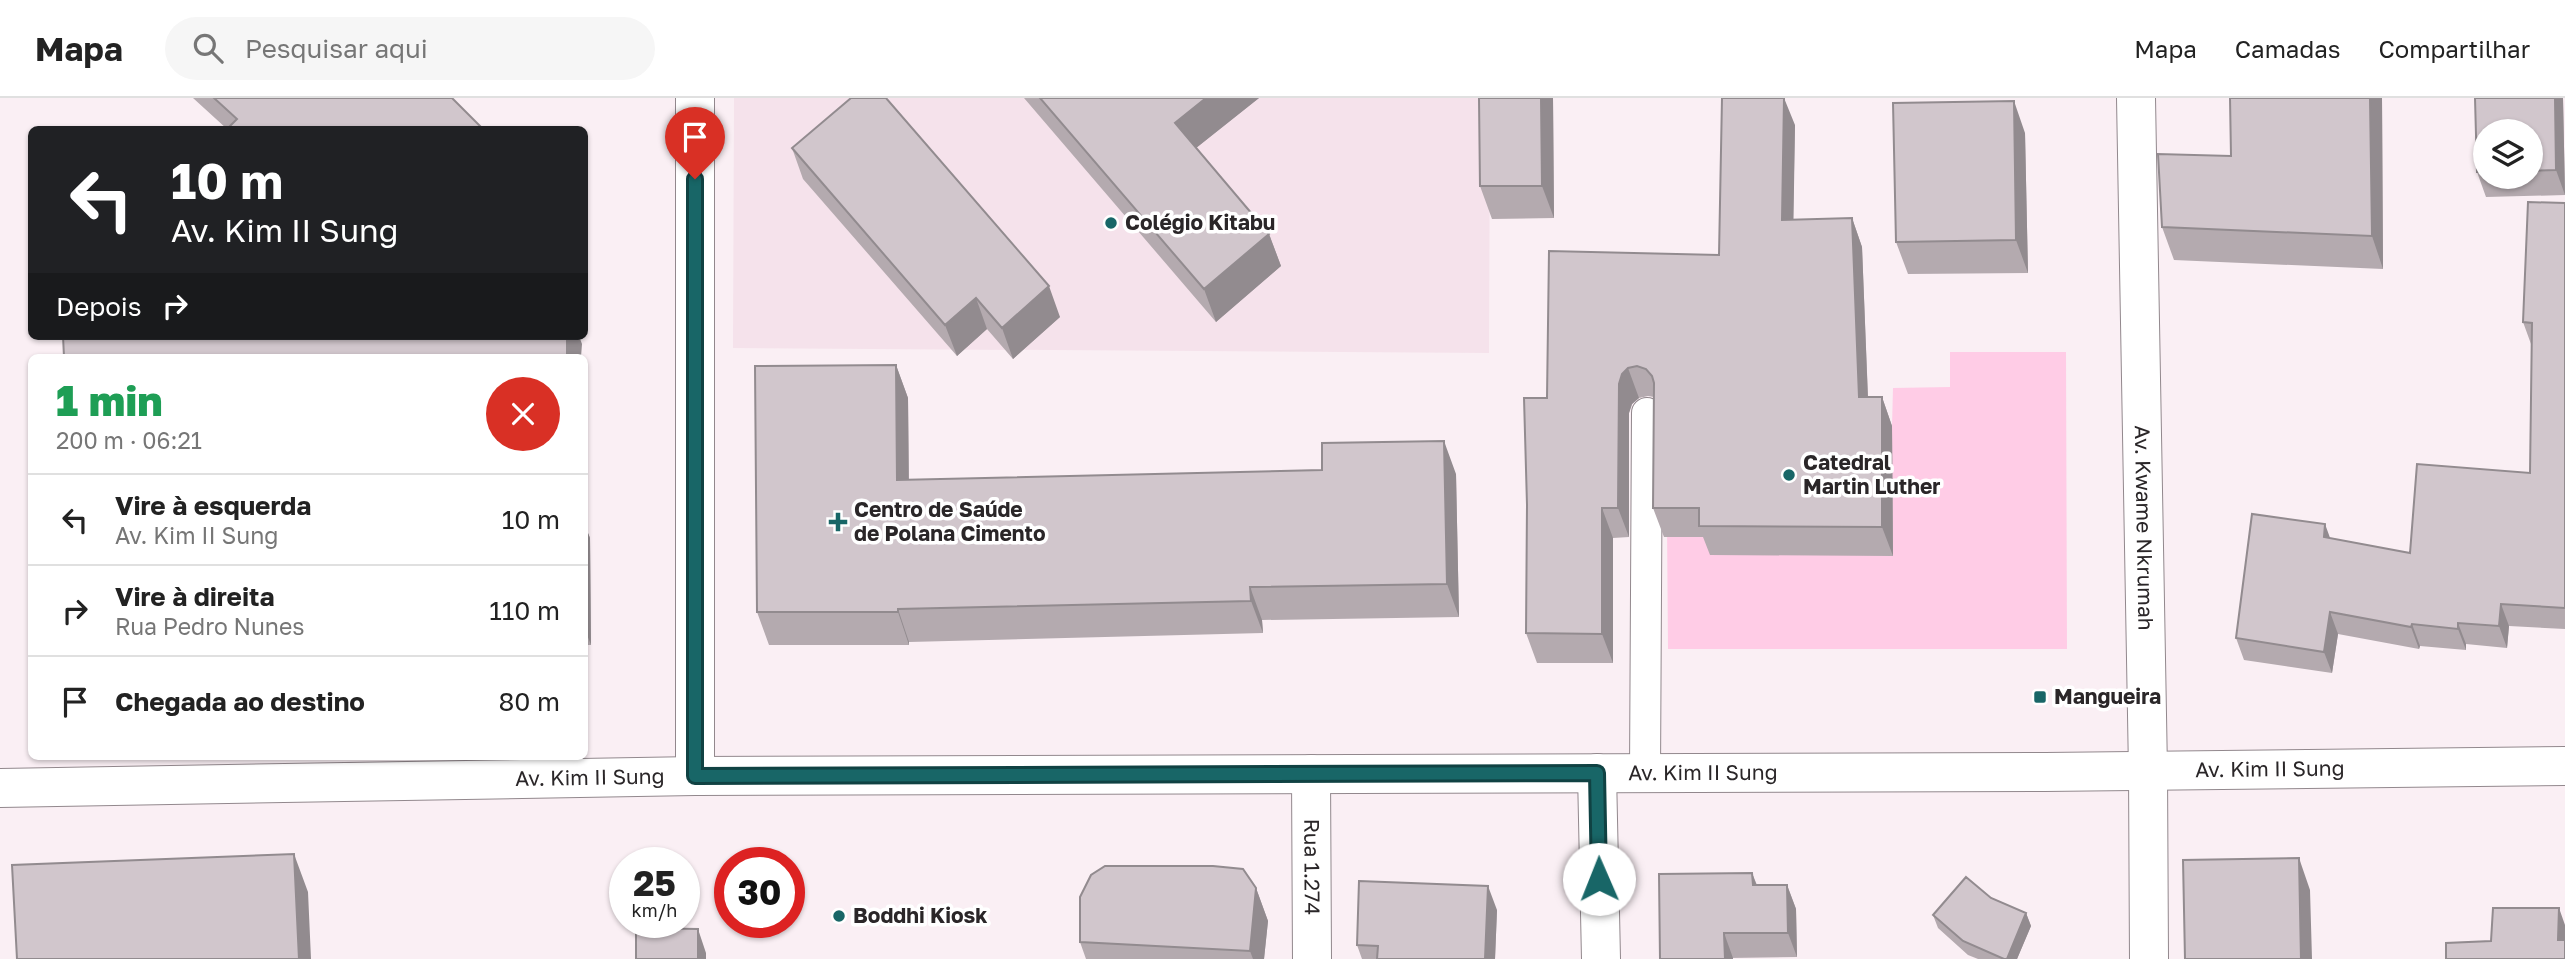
<!DOCTYPE html>
<html lang="pt">
<meta charset="utf-8">
<style>
:root{--surface:#fff;--page:#f6f6f6;--text:#222;--muted:#767676;--line:#e0e0e0}
body{margin:0;font-family:"Golos Text",sans-serif;background:var(--page);color:var(--text);height:100vh;display:flex;flex-direction:column;font-size:26px;white-space:nowrap}
*{box-sizing:border-box;margin:0}
p{font-size:23px;color:var(--muted)}
.icon{flex:none;width:38px;height:38px;fill:none;stroke:currentColor;stroke-width:2;stroke-linecap:round;stroke-linejoin:round}
.map{position:relative;flex:1;overflow:hidden}
.drawer{position:absolute;left:28px;top:256px;width:560px;height:406px;display:flex;flex-direction:column;background:var(--surface);border-radius:10px;box-shadow:0 2px 5px #0004}
.drawer>*{flex:none}
.guide{position:absolute;left:28px;top:28px;width:560px;height:214px;border-radius:10px;box-shadow:0 2px 5px #0004;background:#202124;color:#fff;overflow:hidden}
.fabs{position:absolute;left:2473px;top:21px;display:grid;gap:14px}
.fabs a{display:grid;place-items:center;width:70px;height:70px;border-radius:50%;background:var(--surface);box-shadow:0 2px 5px #0004;font-size:35px}
.speed{position:absolute;left:609px;top:749px;display:flex;gap:14px;font-size:35px;font-weight:700;text-align:center}
.speed>*{display:grid;place-content:center;width:91px;height:91px;border-radius:50%;background:var(--surface);box-shadow:0 2px 5px #0004;line-height:1}
.speed small{font-size:18px;font-weight:400}
.speed .limit{border:10px solid #d22;background:#fff;color:#111}
.pin{position:absolute;display:grid;place-items:center;width:60px;height:60px;color:#fff;margin:-72px -30px;border-radius:50% 50% 50% 0;rotate:-45deg;box-shadow:0 0 7px #0007}
.pin .icon{rotate:45deg}
.me{position:absolute;width:77px;margin:-38px;rotate:359deg;stroke-linejoin:round;filter:drop-shadow(0 0 5px #0008)}
.turn{display:flex;align-items:center;gap:24px;height:147px;padding:0 28px;font-size:32px}
.turn .icon{width:91px;height:91px;stroke-width:2.5}
.turn b{display:block;font-size:49px;line-height:60px}
.then{display:flex;align-items:center;height:66px;padding:0 28px;background:#0003;gap:14px;font-size:26px}
.round{display:grid;place-items:center;flex:none;width:74px;height:74px;border-radius:37px;background:var(--page)}
.headline{display:flex;align-items:center;justify-content:space-between;height:119px;padding:0 28px}
h1{font-size:42px;font-weight:800;line-height:52px;color:#1e9e55}
ul{padding:0;list-style:none}
li{display:flex;align-items:center;gap:21px;height:91px;padding:0 28px;border-top:2px solid var(--line)}
li div{flex:1}
li b{display:block;font-size:26px}
li em{font-style:normal}
header{display:flex;align-items:center;gap:42px;box-sizing:border-box;height:98px;padding:0 35px;background:var(--surface);border-bottom:2px solid var(--line)}
header strong{font-size:33px}
nav{display:flex;gap:38px;margin-inline-start:auto;font-size:24px}
.search{width:490px;height:63px;background:var(--page);display:flex;align-items:center;gap:18px;box-sizing:border-box;padding:0 24px;border-radius:38px;color:var(--muted);font-size:26px}
.map>svg:first-child{display:block}
.built{fill:#f5e2eb}
.green{fill:#ffcce6}
.lines{fill:none;stroke-linecap:round;stroke-linejoin:round}
.service-casing{stroke:#92888d;stroke-width:32}
.minor-casing{stroke:#92888d;stroke-width:40}
.tertiary-casing{stroke:#92888d;stroke-width:40}
.service{stroke:#fff;stroke-width:30}
.minor{stroke:#fff;stroke-width:38}
.tertiary{stroke:#fff;stroke-width:38}
.wall{fill:#b4aaaf;fill-rule:evenodd}
.shaded-wall{fill:#928b8f}
.building{fill:#d1c6cc;stroke:#928b8f;stroke-width:2}
.route-casing{stroke:#104243;stroke-width:18}
.route{stroke:#186667;stroke-width:12}
.poi-dot{fill:#186667;stroke:#fff;stroke-width:2.5}
.labels{text-anchor:middle;stroke-width:7;stroke-linejoin:round;paint-order:stroke}
.poi-label{font-size:21px;font-weight:bold;fill:#2a2628;stroke:#fff;text-anchor:start}
.street-label{font-size:21px;fill:#2a2628;stroke:#fff}
</style>
<header>
<strong>Mapa</strong>
<div class="search"><svg class="icon" aria-label="search" viewBox="0 0 24 24"><circle cx="10" cy="10" r="6"/><path d="M15 15l6 6"/></svg>Pesquisar aqui</div>
<nav><a>Mapa</a><a>Camadas</a><a>Compartilhar</a></nav>
</header>
<div class="map">
<svg width="2565" height="861" viewBox="0 0 2565 861">
<rect width="100%" height="100%" fill="#faeff4"/>
<!-- built -->
<path class="built" d="M 734,0 L 1490,0 L 1489,255 L 733,250 Z"/>
<!-- green -->
<path class="green" d="M 1950,254 L 2066,254 L 2067,551 L 1668,551 L 1667,425 L 1892,328 L 1893,290 L 1950,289 Z"/>
<g class="lines">
<defs>
<path id="service" d="M 1645,675 L 1647,315"/>
<g id="minor">
<path id="s1" d="M 2136,0 L 2148,673 L 2149,861"/>
<path d="M 1597,675 L 1601,861"/>
<path id="s2" d="M 1311,676 L 1312,861"/>
<path d="M 695,678 L 695,0"/>
</g>
<g id="tertiary">
<path id="s3" d="M 0,690 L 695,678 L 2045,674 L 2565,668"/>
</g>
</defs>
<!-- service casing -->
<use href="#service" class="service-casing"/>
<!-- minor casing -->
<use href="#minor" class="minor-casing"/>
<!-- tertiary casing -->
<use href="#tertiary" class="tertiary-casing"/>
<!-- service -->
<use href="#service" class="service"/>
<!-- minor -->
<use href="#minor" class="minor"/>
<!-- tertiary -->
<use href="#tertiary" class="tertiary"/>
</g>
<!-- wall -->
<path class="wall" d="M 193,0 L 452,0 L 227,31 Z
M 1024,0 L 1259,0 L 1196,50 L 1269,136 L 1281,168 L 1216,224 Z
M 1479,0 L 1553,0 L 1554,120 L 1492,121 L 1480,88 Z
M 2382,0 L 2383,171 L 2174,162 L 2162,129 L 2231,58 Z
M 2475,0 L 2563,0 L 2565,97 L 2486,99 L 2477,74 ZM 2485,33 L 2530,33 L 2530,79 L 2485,79 Z
M 1795,27 L 1793,122 L 1852,120 L 1862,149 L 1868,299 L 1882,299 L 1892,328 L 1893,458 L 1710,457 L 1703,439 L 1664,439 L 1653,410 L 1654,299 L 1648,298 L 1639,300 L 1632,306 L 1629,315 L 1629,439 L 1613,440 L 1613,565 L 1537,565 L 1526,535 L 1547,300 L 1719,157 Z
M 2025,35 L 2028,175 L 1908,176 L 1896,144 Z
M 792,50 L 1060,219 L 1013,261 L 987,231 L 957,258 L 803,81 Z
M 2565,105 L 2565,531 L 2509,528 L 2507,550 L 2466,546 L 2466,552 L 2420,548 L 2419,551 L 2338,536 L 2332,575 L 2244,562 L 2236,540 L 2331,440 L 2410,455 L 2530,375 L 2532,246 L 2531,246 L 2523,224 Z
M 896,267 L 908,300 L 909,382 L 1456,376 L 1459,519 L 1262,522 L 1263,535 L 909,544 L 909,547 L 769,547 L 757,514 Z
M 584,425 L 590,440 L 591,547 L 584,547 Z
M 1752,775 L 1757,787 L 1787,787 L 1796,811 L 1797,859 L 1660,861 Z
M 1256,790 L 1268,823 L 1264,861 L 1086,861 L 1080,844 Z
M 1991,800 L 2026,815 L 2031,828 L 2017,861 L 1978,861 L 1968,857 L 1938,830 L 1933,817 Z
M 1497,812 L 1495,861 L 1362,861 L 1357,847 Z"/>
<!-- shaded-wall -->
<path class="shaded-wall" d="M 1206,0 L 1259,0 L 1186,58 L 1175,25 Z
M 1541,0 L 1553,0 L 1554,120 L 1542,88 Z
M 1784,0 L 1795,27 L 1793,151 L 1782,122 Z
M 2370,0 L 2382,0 L 2383,171 L 2372,138 Z
M 2555,0 L 2563,0 L 2565,97 L 2556,72 Z
M 2014,3 L 2025,35 L 2028,175 L 2016,142 Z
M 1852,120 L 1862,149 L 1869,328 L 1859,299 Z
M 1269,136 L 1281,168 L 1216,224 L 1204,191 Z
M 1049,188 L 1060,219 L 1013,261 L 1002,230 Z
M 976,200 L 987,231 L 957,258 L 945,227 Z
M 567,238 L 579,238 L 582,246 L 581,259 L 567,259 Z
M 896,267 L 908,300 L 909,415 L 897,382 Z
M 1628,270 L 1639,300 L 1632,306 L 1629,315 L 1629,439 L 1618,410 L 1619,286 L 1622,276 Z
M 1882,299 L 1892,328 L 1893,458 L 1882,429 Z
M 1444,343 L 1456,376 L 1459,519 L 1447,486 Z
M 1602,410 L 1613,440 L 1613,565 L 1602,536 Z
M 584,425 L 590,440 L 591,547 L 584,529 Z
M 2325,426 L 2333,448 L 2324,439 Z
M 1250,489 L 1262,522 L 1263,535 L 1251,503 Z
M 2501,506 L 2509,528 L 2507,550 L 2499,528 Z
M 898,511 L 909,544 L 909,547 L 898,514 Z
M 2330,514 L 2338,536 L 2332,575 L 2324,554 Z
M 2458,525 L 2466,546 L 2466,552 L 2458,531 Z
M 2412,526 L 2420,548 L 2419,551 L 2411,529 Z
M 294,756 L 308,794 L 311,861 L 299,861 Z
M 2299,760 L 2310,792 L 2312,861 L 2301,861 Z
M 1752,775 L 1761,799 L 1753,787 Z
M 1787,787 L 1796,811 L 1797,859 L 1788,835 Z
M 1488,788 L 1497,812 L 1495,861 L 1485,861 Z
M 1256,790 L 1268,823 L 1264,861 L 1253,861 L 1250,853 Z
M 2559,810 L 2565,827 L 2565,861 L 2558,842 Z
M 2026,815 L 2031,828 L 2017,861 L 2007,861 Z
M 698,831 L 706,855 L 706,861 L 698,861 Z
M 1724,835 L 1733,860 L 1733,861 L 1725,861 Z"/>
<!-- building -->
<path class="building" d="M 214,0 L 452,0 L 484,32 L 226,32 L 237,21 Z
M 851,0 L 886,0 L 1049,188 L 1002,230 L 976,200 L 945,227 L 792,50 Z
M 1040,0 L 1206,0 L 1175,25 L 1269,136 L 1204,191 Z
M 1479,0 L 1541,0 L 1542,88 L 1480,88 Z
M 1722,0 L 1784,0 L 1782,122 L 1852,120 L 1859,299 L 1882,299 L 1882,429 L 1699,428 L 1699,410 L 1653,410 L 1654,285 L 1652,278 L 1646,271 L 1637,268 L 1628,270 L 1622,276 L 1619,286 L 1618,410 L 1602,410 L 1602,536 L 1526,535 L 1527,407 L 1524,300 L 1547,300 L 1549,153 L 1719,157 Z
M 2230,0 L 2370,0 L 2372,138 L 2162,129 L 2158,56 L 2231,58 Z
M 2475,0 L 2555,0 L 2556,72 L 2530,73 L 2530,33 L 2485,33 L 2485,74 L 2477,74 Z
M 2014,3 L 2016,142 L 1896,144 L 1893,5 Z
M 2528,104 L 2565,105 L 2565,510 L 2501,506 L 2499,528 L 2458,525 L 2458,531 L 2412,526 L 2411,529 L 2330,514 L 2324,554 L 2236,540 L 2252,416 L 2325,426 L 2324,439 L 2410,455 L 2417,366 L 2530,375 L 2532,225 L 2523,224 Z
M 63,238 L 567,238 L 567,259 L 64,259 Z
M 896,267 L 897,382 L 1322,372 L 1322,345 L 1444,343 L 1447,486 L 1250,489 L 1251,503 L 898,511 L 898,514 L 757,514 L 755,268 Z
M 294,756 L 299,861 L 17,861 L 12,767 Z
M 2299,760 L 2301,861 L 2185,861 L 2183,762 Z
M 1105,768 L 1213,768 L 1243,771 L 1256,790 L 1250,853 L 1080,844 L 1080,799 L 1091,777 Z
M 1752,775 L 1753,787 L 1787,787 L 1788,835 L 1724,835 L 1725,861 L 1660,861 L 1659,776 Z
M 1966,779 L 1991,800 L 2026,815 L 2007,861 L 2004,861 L 1963,843 L 1933,817 Z
M 1359,783 L 1488,788 L 1485,861 L 1377,861 L 1378,848 L 1357,847 Z
M 2493,810 L 2559,810 L 2558,842 L 2565,842 L 2565,861 L 2446,861 L 2446,845 L 2491,843 Z
M 636,830 L 698,831 L 698,861 L 636,861 Z"/>
<g class="lines">
<defs>
<path id="route" d="M 695,81 L 695,678 L 1597,675 L 1599,781"/>
</defs>
<!-- route casing -->
<use href="#route" class="route-casing"/>
<!-- route -->
<use href="#route" class="route"/>
</g>
<!-- markers -->
<g class="poi-dot">
<circle cx="1111" cy="125" r="7"/>
<circle cx="1789" cy="377" r="7"/>
<path d="M834.5 413.5h7v7h7v7h-7v7h-7v-7h-7v-7h7z"/>
<rect x="2033" y="592" width="14" height="14" rx="3.5"/>
<circle cx="839" cy="818" r="7"/>
</g>
<g class="labels">
<!-- poi labels -->
<g class="poi-label">
<text x="1125" y="132">Colégio Kitabu</text>
<text x="1803" y="372">Catedral<tspan x="1803" dy="24">Martin Luther</tspan></text>
<text x="854" y="419">Centro de Saúde<tspan x="854" dy="24">de Polana Cimento</tspan></text>
<text x="2054" y="606">Mangueira</text>
<text x="853" y="825">Boddhi Kiosk</text>
</g>
<!-- street labels -->
<g class="street-label">
<text dy="7" stroke="none"><textPath href="#s1" startOffset="430">Av. Kwame Nkrumah</textPath></text>
<text dy="7" stroke="none"><textPath href="#s3" startOffset="2270">Av. Kim II Sung</textPath></text>
<text dy="7" stroke="none"><textPath href="#s3" startOffset="1703">Av. Kim II Sung</textPath></text>
<text dy="7" stroke="none"><textPath href="#s3" startOffset="590">Av. Kim II Sung</textPath></text>
<text dy="7" stroke="none"><textPath href="#s2" startOffset="93">Rua 1.274</textPath></text>
</g>
</g>
</svg>
<div class="fabs">
<a><svg class="icon" aria-label="layers" viewBox="0 0 24 24"><path d="M12 4l9 5-9 5-9-5zM3 14l9 5 9-5"/></svg></a>
</div>
<div class="speed"><div>25<small>km/h</small></div><div class="limit">30</div></div>
<div class="pin" style="left:695px;top:81px;background:#d93025"><svg class="icon" aria-label="arrive" viewBox="0 0 24 24"><path d="M6 21V4h12l-3 4 3 4H6"/></svg></div>
<svg class="me" style="left:1599px;top:781px" viewBox="-20 -20 40 40"><circle r="19" fill="#fff"/><path d="M0-13L10 11 0 6-10 11z" fill="#186667"/></svg>
<div class="guide">
<div class="turn"><svg class="icon" aria-label="left" viewBox="0 0 24 24"><path d="M17 20v-9H6M10 6l-5 5 5 5"/></svg><div><b>10 m</b>Av. Kim II Sung</div></div>
<div class="then">Depois<svg class="icon" aria-label="right" viewBox="0 0 24 24"><path d="M7 20v-9h11M14 6l5 5-5 5"/></svg></div>
</div>
<section class="drawer">
<div class="headline"><div><h1>1 min</h1><p>200 m · 06:21</p></div><a class="round" style="background:#d93025;color:#fff"><svg class="icon" aria-label="close" viewBox="0 0 24 24"><path d="M6 6l12 12M18 6L6 18"/></svg></a></div>
<ul>
<li><svg class="icon" aria-label="left" viewBox="0 0 24 24"><path d="M17 20v-9H6M10 6l-5 5 5 5"/></svg><div><b>Vire à esquerda</b><p>Av. Kim II Sung</p></div><em>10 m</em></li>
<li><svg class="icon" aria-label="right" viewBox="0 0 24 24"><path d="M7 20v-9h11M14 6l5 5-5 5"/></svg><div><b>Vire à direita</b><p>Rua Pedro Nunes</p></div><em>110 m</em></li>
<li><svg class="icon" aria-label="arrive" viewBox="0 0 24 24"><path d="M6 21V4h12l-3 4 3 4H6"/></svg><div><b>Chegada ao destino</b></div><em>80 m</em></li>
</ul>
</section>
</div>
